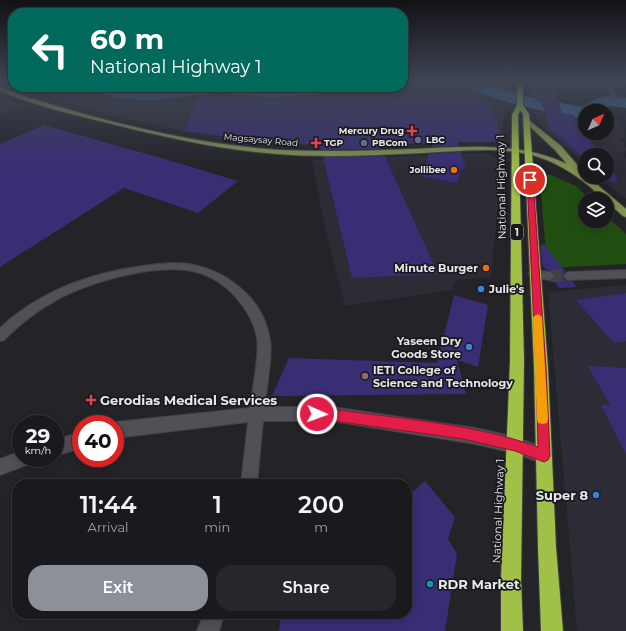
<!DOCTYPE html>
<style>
:root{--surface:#1a1a1e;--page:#27272b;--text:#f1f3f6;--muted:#9fa1a4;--line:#38383c;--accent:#8c9099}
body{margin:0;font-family:Montserrat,sans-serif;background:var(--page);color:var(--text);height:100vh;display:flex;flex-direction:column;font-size:15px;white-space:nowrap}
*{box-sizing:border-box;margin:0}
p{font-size:13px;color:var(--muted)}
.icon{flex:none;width:22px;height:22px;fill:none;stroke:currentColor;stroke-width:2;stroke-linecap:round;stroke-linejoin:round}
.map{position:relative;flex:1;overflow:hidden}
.drawer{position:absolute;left:12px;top:479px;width:400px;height:140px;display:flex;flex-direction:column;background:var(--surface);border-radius:16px;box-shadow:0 2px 10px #0003,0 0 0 1px var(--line)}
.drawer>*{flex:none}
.hud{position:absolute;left:8px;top:8px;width:400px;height:84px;border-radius:16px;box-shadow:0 2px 10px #0003,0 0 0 1px var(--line);background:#00695c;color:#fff;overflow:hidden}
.needle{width:26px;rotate:45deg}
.controls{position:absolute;left:578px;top:104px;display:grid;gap:8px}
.controls a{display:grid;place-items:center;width:36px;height:36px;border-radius:50%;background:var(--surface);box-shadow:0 2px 10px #0003,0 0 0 1px var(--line);font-size:20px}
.speed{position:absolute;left:12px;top:415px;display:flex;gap:8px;font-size:20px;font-weight:700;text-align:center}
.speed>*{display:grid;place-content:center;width:52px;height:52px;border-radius:50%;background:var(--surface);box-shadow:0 2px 10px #0003,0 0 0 1px var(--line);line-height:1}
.speed small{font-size:10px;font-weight:400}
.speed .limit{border:6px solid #d22;background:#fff;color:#111}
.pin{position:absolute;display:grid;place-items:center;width:34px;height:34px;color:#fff;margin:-17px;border:2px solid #fff;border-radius:50%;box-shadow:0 1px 4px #0007}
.me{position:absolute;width:44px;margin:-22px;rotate:92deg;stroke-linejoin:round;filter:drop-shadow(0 0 3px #0008)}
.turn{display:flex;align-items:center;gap:14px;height:84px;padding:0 16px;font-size:18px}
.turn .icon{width:52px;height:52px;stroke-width:2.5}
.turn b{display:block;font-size:28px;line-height:34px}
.eta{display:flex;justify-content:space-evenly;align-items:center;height:68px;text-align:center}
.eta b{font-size:24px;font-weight:600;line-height:28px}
.button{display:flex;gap:8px;margin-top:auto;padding:8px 16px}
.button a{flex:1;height:46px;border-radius:16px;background:var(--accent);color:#fff;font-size:16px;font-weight:600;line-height:46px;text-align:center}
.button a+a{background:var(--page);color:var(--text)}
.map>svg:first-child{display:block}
.built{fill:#2c2c36}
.green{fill:#204e11}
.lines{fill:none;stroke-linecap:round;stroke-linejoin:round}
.river{fill:#3468a7;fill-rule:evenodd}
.building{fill:#382e74}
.minor-tunnel{stroke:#414145;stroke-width:12;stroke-dasharray:12 6;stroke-linecap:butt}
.minor-casing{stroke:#414145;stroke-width:2}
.major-casing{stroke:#414145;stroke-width:2}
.highway-casing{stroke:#414145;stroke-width:2}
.minor{fill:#505056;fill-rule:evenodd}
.major{fill:#80934e;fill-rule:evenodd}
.highway{fill:#a0c048;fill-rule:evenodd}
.route{fill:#e11d48;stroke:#92132f}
.slow{fill:#f59e0b}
.health-dot{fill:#e0444e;stroke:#1a1a1e;stroke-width:1.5}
.service-dot{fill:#5c6f8a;stroke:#1a1a1e;stroke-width:1.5}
.food-dot{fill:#e8710a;stroke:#1a1a1e;stroke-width:1.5}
.shop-dot{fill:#3f7fe0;stroke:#1a1a1e;stroke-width:1.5}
.education-dot{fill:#8d6e63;stroke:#1a1a1e;stroke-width:1.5}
.culture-dot{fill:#0f9aa8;stroke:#1a1a1e;stroke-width:1.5}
.labels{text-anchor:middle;stroke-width:3.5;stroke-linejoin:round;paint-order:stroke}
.far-poi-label{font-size:9px;font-weight:bold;fill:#e8e8eb;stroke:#1a1a1e;text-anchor:start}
.far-street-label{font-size:9px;fill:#e8e8eb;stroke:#1a1a1e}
.shield{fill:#1a1a1e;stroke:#aaaaae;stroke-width:1}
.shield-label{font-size:10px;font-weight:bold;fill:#e8e8eb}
.street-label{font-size:11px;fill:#e8e8eb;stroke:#1a1a1e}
.poi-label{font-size:11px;font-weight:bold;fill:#e8e8eb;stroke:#1a1a1e;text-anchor:end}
.near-poi-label{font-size:13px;font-weight:bold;fill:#e8e8eb;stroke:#1a1a1e;text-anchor:start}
</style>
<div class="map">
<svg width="626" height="631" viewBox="0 0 626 631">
<rect width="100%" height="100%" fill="#232328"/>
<!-- built -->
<path class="built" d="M 403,81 L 457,81 L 506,103 L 501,141 L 327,146 L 259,142 L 160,127 L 84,108 L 25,87 L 89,87 L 119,95 L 144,97 L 179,96 L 197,92 L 226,91 L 266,97 L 346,90 L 360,87 L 403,87 Z
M 471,81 L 509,81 L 508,92 Z
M 271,87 L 320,87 L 322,88 L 273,93 Z
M 0,97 L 23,106 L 0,113 Z
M 533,110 L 585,114 L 585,133 L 607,133 L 607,115 L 615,116 L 626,138 L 619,138 L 626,149 L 626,151 L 622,151 L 626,160 L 626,199 L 600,177 L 607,177 L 607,155 L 585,155 L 585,164 L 541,125 Z
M 480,153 L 492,155 L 499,160 L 498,204 L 491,277 L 456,280 L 452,290 L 345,306 L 324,223 L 312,160 Z
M 626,285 L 626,631 L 577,631 L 548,292 Z"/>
<!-- green -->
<path class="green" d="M 549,174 L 576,186 L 589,199 L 585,199 L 585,221 L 607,221 L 607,216 L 626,234 L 626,264 L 547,268 L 540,178 L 542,175 Z"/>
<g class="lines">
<!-- river -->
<path class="river" d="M 454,81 L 476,81 L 525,96 L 583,107 C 596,96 609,94 626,98 L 626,108 L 610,106 L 600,111 L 585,111 L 585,119 C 541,112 498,101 456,84 Z
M 88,87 L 152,90 L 180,87 L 240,87 L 256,90 L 289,87 L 355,87 L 353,90 L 347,92 L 256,100 L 218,93 L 152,100 L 117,98 L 90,90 Z"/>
</g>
<!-- building -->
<path class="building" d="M 403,81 L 456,81 L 468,85 L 490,109 L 497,121 L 499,142 L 458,142 L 459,146 L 432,147 L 433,143 L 379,144 L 381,149 L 321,150 L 320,145 L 260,141 L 184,131 L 199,96 L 225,93 L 270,98 L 364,89 L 371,87 L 403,87 Z
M 531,81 L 551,81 L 562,113 L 572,114 L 601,155 L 585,155 L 585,159 L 550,128 L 541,102 L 535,101 Z
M 44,125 L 168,160 L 238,181 L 198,213 L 124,188 L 0,267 L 0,144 Z
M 461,152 L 466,170 L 461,169 L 457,183 L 421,176 L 429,154 Z
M 385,156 L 395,179 L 438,274 L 352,278 L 323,157 Z
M 607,163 L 618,179 L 613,183 L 606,177 Z
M 544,244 L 566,272 L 562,277 L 567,281 L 572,281 L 577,287 L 559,288 L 553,280 L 556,275 L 551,271 L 546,270 L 542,264 L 540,246 Z
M 626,293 L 626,341 L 614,343 L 576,300 Z
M 454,295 L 488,305 L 478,367 L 457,360 L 466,394 L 272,396 L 289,358 L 437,363 Z
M 588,366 L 626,368 L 626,454 L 601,405 L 610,405 Z
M 425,481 L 455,517 L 448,539 L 457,554 L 445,631 L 279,631 L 281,614 L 407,614 L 407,497 Z"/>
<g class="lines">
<!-- minor-tunnel -->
<path class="minor-tunnel" d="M 550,276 L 568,276"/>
<defs>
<path id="minor" d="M 603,81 L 607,81 L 617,98 L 613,98 Z
M 172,263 C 216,262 263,293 270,340 C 273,357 266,388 265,407 L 332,407 L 475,428 L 515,437 L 550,450 L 552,456 L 550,462 L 544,464 L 515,453 L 475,444 L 332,421 L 263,421 L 257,484 L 241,484 L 248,422 L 115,438 L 115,424 L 111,424 L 115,422 L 250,408 C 252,390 260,354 257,338 C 252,309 225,279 196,272 C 159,262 88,282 55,301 C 36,311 20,324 4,340 L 0,341 L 0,328 C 46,285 109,267 172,263 Z
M 534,270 L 550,272 L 555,276 L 550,280 L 530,277 L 529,274 L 530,271 Z
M 626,270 L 626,278 L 568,280 L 563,276 L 568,272 Z
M 81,432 L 81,448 L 55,456 L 55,440 Z
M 21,451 L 21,458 L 31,458 L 29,464 L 0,475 L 0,459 Z
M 204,614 L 224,614 L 219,631 L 197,631 Z"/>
<path id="major" d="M 0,87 C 14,92 28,98 43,102 C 118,125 201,145 280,150 C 324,152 368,151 413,149 C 465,147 518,141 567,164 L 555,150 L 524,121 L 523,120 L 526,118 L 561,146 L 585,174 L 585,177 L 588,177 L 626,209 L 626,217 L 623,216 L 607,202 L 607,199 L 604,199 C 585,182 568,168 544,159 C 506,145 463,151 423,153 C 375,155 326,158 278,154 C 221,150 164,137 108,123 C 72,114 35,106 0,91 Z"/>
<path id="highway" d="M 517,81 L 523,81 L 523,105 L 529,114 L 548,368 L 556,547 L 563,631 L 541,631 L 538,547 L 534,368 L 523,114 L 520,110 L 518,115 L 524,361 L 521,579 L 523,631 L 501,631 L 501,579 L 510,361 L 512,115 L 517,105 Z"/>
</defs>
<!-- minor casing -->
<use href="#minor" class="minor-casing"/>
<!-- major casing -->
<use href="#major" class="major-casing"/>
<!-- highway casing -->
<use href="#highway" class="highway-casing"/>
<!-- minor -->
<use href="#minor" class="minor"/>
<!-- major -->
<use href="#major" class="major"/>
<!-- highway -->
<use href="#highway" class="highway"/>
</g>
<!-- sky -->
<linearGradient id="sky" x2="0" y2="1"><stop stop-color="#131316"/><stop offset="0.48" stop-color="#3f4553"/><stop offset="1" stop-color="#3f4553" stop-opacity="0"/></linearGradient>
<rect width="626" height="169" fill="url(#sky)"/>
<!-- route -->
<path class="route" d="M 530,178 L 533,180 L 546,368 L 550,456 L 548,460 L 544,462 L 515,451 L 463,439 L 313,418 L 311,414 L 313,410 L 332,409 C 400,419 472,423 538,447 L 536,368 L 527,180 Z"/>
<!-- slow -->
<path class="slow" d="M 538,314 L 542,317 L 548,419 L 547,423 L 543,424 L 538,423 L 537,419 L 533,317 Z"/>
<!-- markers -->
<g class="health-dot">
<path d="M410 125h4v4h4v4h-4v4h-4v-4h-4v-4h4z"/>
<path d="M314 137h4v4h4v4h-4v4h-4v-4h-4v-4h4z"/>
<path d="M89 394h4v4h4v4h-4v4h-4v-4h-4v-4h4z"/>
</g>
<g class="service-dot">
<circle cx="418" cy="140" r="4"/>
<circle cx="364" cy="143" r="4"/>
</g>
<g class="food-dot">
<circle cx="454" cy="170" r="4"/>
<circle cx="486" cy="268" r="4"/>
</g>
<g class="shop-dot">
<circle cx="481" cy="289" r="4"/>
<circle cx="469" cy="347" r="4"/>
<circle cx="596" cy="495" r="4"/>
</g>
<circle class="education-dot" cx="365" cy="376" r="4"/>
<circle class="culture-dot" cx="430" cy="584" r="4"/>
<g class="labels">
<!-- far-poi labels -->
<g class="far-poi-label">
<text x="404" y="134" text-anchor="end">Mercury Drug</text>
<text x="426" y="143">LBC</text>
<text x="324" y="146">TGP</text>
<text x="372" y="146">PBCom</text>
<text x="446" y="173" text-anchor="end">Jollibee</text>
</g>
<!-- far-street labels -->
<g class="far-street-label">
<text transform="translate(261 140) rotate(5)" y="3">Magsaysay Road</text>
</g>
<!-- shield labels -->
<rect class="shield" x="511" y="224" width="12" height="16" rx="3"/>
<g class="shield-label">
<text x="517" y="236">1</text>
</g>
<!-- street labels -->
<g class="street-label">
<text transform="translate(501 187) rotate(-91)" y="4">National Highway 1</text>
<text transform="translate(498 511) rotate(-88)" y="4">National Highway 1</text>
</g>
<!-- poi labels -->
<g class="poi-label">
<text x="478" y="272">Minute Burger</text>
<text x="489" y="293" text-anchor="start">Julie's</text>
<text x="461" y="345">Yaseen Dry<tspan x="461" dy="13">Goods Store</tspan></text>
<text x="373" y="374" text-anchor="start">IETI College of<tspan x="373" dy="13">Science and Technology</tspan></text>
</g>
<!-- near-poi labels -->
<g class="near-poi-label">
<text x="100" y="405">Gerodias Medical Services</text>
<text x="588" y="500" text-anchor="end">Super 8</text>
<text x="438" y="589">RDR Market</text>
</g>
</g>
</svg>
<div class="controls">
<a><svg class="needle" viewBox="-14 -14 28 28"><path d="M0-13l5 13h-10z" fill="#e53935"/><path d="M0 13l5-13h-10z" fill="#9fa1a4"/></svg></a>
<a><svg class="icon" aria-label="search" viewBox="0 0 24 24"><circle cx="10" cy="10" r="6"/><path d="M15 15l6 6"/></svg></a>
<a><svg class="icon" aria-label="layers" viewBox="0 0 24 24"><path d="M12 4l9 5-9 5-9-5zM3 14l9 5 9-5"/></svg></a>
</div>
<div class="speed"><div>29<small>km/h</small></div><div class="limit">40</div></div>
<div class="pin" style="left:530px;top:180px;background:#d93025"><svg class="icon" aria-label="arrive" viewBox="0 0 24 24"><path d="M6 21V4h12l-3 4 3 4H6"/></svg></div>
<svg class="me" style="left:317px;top:414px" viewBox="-20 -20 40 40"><circle r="17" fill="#e11d48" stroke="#fff" stroke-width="3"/><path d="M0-11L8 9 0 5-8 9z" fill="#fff"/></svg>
<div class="hud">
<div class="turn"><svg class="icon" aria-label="left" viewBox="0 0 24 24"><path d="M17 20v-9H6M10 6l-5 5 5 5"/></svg><div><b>60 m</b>National Highway 1</div></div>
</div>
<section class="drawer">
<div class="eta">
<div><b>11:44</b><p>Arrival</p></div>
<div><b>1</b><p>min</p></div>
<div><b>200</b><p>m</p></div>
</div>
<div class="button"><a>Exit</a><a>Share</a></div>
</section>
</div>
